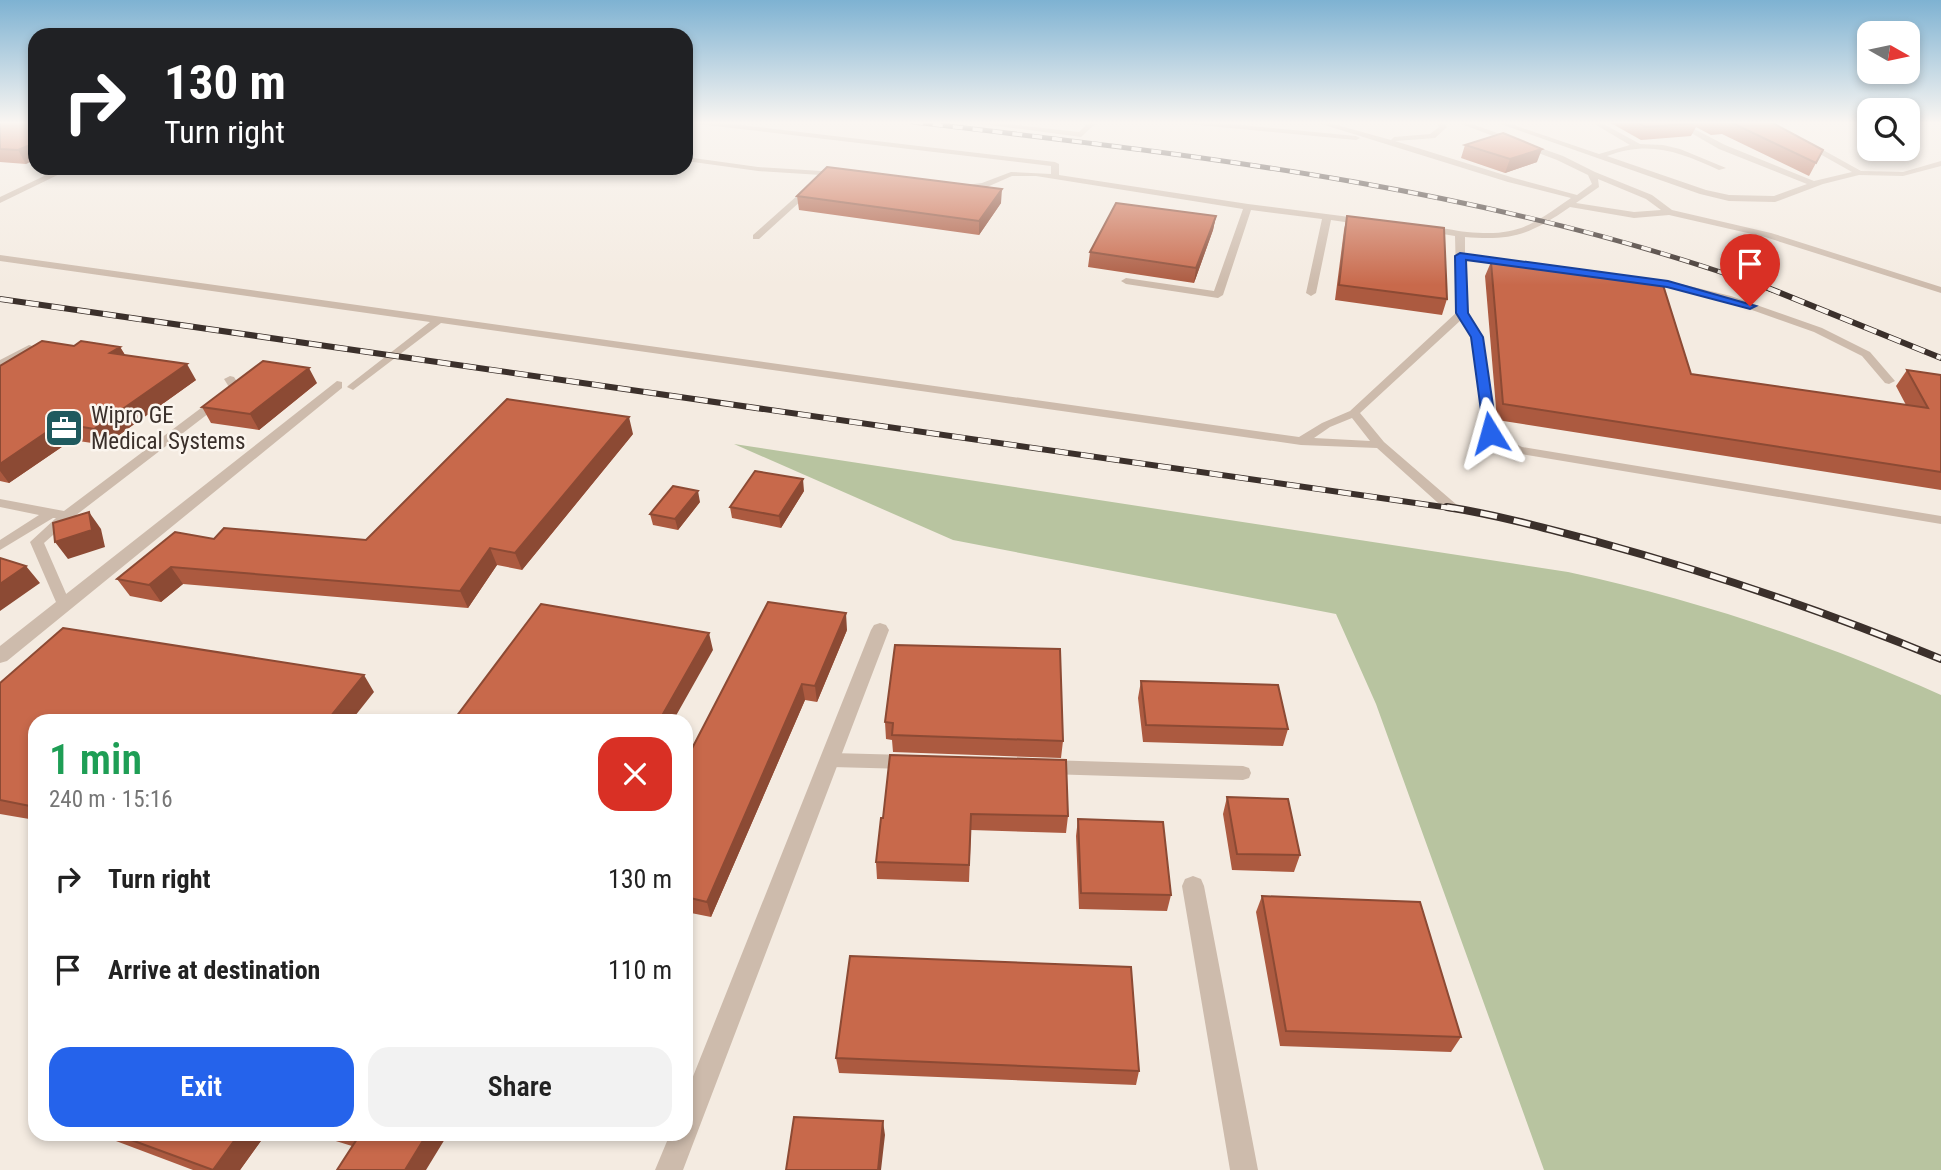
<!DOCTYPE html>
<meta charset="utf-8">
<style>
:root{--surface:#fff;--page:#f2f2f2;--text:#222;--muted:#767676;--accent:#2563eb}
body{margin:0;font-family:"Roboto Condensed",sans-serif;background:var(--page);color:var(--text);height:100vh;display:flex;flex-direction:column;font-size:26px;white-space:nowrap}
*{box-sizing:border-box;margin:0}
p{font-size:23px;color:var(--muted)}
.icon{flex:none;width:38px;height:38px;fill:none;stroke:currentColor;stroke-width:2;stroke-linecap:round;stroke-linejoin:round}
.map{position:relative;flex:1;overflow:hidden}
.details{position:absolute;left:28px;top:714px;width:665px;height:427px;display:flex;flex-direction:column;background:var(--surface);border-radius:21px;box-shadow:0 4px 10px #0003}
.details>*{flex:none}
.hud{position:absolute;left:28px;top:28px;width:665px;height:147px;border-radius:21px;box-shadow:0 4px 10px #0003;background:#202124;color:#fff;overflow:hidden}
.needle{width:46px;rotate:99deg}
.fabs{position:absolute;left:1857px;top:21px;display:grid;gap:14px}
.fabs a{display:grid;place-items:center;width:63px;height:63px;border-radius:14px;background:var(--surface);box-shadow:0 4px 10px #0003;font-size:35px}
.pin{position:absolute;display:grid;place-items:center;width:60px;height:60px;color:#fff;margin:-72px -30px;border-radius:50% 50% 50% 0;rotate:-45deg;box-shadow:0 0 7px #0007}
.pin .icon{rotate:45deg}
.me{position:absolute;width:77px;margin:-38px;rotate:352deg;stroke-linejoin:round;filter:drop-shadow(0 0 5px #0008)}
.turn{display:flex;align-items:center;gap:24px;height:147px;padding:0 21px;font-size:32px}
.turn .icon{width:91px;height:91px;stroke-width:2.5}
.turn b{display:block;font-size:49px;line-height:60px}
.round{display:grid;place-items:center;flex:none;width:74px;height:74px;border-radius:21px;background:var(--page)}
.overview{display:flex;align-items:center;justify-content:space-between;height:119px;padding:0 21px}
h1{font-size:42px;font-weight:600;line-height:52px;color:#1e9e55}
.cta{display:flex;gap:14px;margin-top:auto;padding:14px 21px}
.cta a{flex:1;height:80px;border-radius:21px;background:var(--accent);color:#fff;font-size:28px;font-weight:600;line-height:80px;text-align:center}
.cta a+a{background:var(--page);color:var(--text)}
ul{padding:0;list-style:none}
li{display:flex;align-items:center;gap:21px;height:91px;padding:0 21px}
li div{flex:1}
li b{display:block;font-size:26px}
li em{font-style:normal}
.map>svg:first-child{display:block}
.green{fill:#b8c4a0}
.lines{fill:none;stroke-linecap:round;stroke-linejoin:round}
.lane{fill:#cdbbac;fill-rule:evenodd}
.street{fill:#cdbbac;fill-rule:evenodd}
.rail-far2-casing{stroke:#3b302b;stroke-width:5}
.rail-far1-casing{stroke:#3b302b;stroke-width:6}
.rail-casing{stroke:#3b302b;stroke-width:8}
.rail-far2{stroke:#fbf5ee;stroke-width:3.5;stroke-dasharray:10;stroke-linecap:butt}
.rail-far1{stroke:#fbf5ee;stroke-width:4.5;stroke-dasharray:13;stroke-linecap:butt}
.rail{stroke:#fbf5ee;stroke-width:5;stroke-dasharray:17;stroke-linecap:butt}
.wall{fill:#ac5a40}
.shaded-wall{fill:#8c4a34}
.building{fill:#c8694b;stroke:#8c4a34;stroke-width:2}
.route{fill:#2563eb;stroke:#184099;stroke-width:2}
.labels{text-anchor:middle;stroke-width:5;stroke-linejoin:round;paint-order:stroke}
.poi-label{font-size:23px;fill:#3b302b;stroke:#fbf5ee;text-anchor:start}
</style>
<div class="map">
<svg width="1941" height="1170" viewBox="0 0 1941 1170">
<rect width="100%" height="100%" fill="#f4ebe1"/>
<!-- green -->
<path class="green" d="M 734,444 L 1568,572 C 1697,600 1821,641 1941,695 L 1941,1170 L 1544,1170 L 1376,704 L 1336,614 L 953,540 Z"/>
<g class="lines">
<!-- lane -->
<path class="lane" d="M 694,122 L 715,122 L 1055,162 L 1059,164 L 1059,175 L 1248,204 L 1365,219 L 1369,222 L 1365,225 L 1331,220 L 1316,293 L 1311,296 L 1306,293 L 1322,219 L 1251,210 L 1223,295 L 1218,298 L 1126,284 L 1121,281 L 1126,278 L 1214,291 L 1243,209 L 1036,176 L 1012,176 L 987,187 L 961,191 L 958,190 L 958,186 L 982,183 L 1011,172 L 1051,174 L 1051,166 L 698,124 Z
M 968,122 L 988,122 L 1079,132 L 1089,122 L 1097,122 L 1081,137 Z
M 1184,122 L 1209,122 L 1356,136 L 1360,138 L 1356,140 L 1188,124 Z
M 1315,122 L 1326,122 L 1391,140 L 1394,137 L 1430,134 L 1439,127 L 1436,122 L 1444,122 L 1447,127 L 1435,138 L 1395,141 L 1514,178 L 1577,195 L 1592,184 L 1588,175 L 1557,160 L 1456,122 L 1466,122 L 1563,156 L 1595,172 L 1652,195 L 1672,210 L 1771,233 L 1941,287 L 1941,293 L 1765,237 L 1669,215 L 1634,218 L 1570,207 C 1531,234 1513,241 1465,237 L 1465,254 L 1668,281 L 1731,296 L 1822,328 L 1870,352 L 1895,381 L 1889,384 L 1885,383 L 1862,356 L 1814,332 L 1724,300 L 1668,287 L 1465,260 L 1467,313 L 1482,337 L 1496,432 L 1505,439 L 1522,447 L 1941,516 L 1941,524 L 1515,453 L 1497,445 L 1484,433 L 1472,337 L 1461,320 L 1360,413 L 1384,442 L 1457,505 L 1458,508 L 1452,512 L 1447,511 L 1377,448 L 1301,445 L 441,323 L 353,390 L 347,387 L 349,385 L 430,322 L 0,261 L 0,255 L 1299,437 L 1322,423 L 1350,411 L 1457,312 L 1455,236 L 1424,231 L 1424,227 C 1438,226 1453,231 1467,232 C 1518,237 1532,225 1571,198 L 1508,182 ZM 1598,179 L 1646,199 L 1661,210 L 1634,212 L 1576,203 L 1599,187 ZM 1352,418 L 1370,441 L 1314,438 L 1330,427 Z
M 1495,122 L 1505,122 L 1599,154 L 1630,145 L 1591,122 L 1600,122 L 1640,144 L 1663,145 L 1680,149 L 1726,168 L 1719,170 C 1679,152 1650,140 1607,156 L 1706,190 L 1729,195 L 1774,196 L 1807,184 L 1719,149 L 1672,122 L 1681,122 L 1725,145 L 1814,181 L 1852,172 L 1804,145 L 1803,143 L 1807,141 L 1861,171 L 1903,172 L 1941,161 L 1941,166 L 1903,176 L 1859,175 L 1823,184 L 1775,202 L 1729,201 L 1700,194 Z
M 686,157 L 758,167 L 837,172 L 841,174 L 837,176 L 758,171 L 686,161 Z
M 61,168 L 72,168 L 0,203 L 0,197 Z
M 807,187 L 814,189 L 759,239 L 753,239 L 753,235 Z
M 29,345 L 33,346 L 33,350 L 0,368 L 0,360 Z
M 230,376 L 234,377 L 241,388 L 239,390 L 71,519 L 44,543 L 71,605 L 64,610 L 59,609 L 30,542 L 56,518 L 53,518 L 0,550 L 0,540 L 39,515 L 0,507 L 0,499 L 64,511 L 229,387 L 224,379 Z
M 832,753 L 907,755 L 913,757 L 915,762 L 913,767 L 907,769 L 832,767 L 826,765 L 824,760 L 826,755 Z
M 1047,760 L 1243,766 L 1249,768 L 1251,773 L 1249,778 L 1243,780 L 1047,774 L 1041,772 L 1039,767 L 1041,762 Z"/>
<!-- street -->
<path class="street" d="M 337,381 L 342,382 L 342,388 L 7,661 L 0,663 L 0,646 Z
M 880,623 L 886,625 L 889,630 L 683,1170 L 655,1170 L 670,1134 L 686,1134 L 686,1094 L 871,630 L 874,625 Z
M 1193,876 L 1201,879 L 1204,886 L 1258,1170 L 1230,1170 L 1182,886 L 1185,879 Z"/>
<defs>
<path id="rail-far2" d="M 913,122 C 1204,156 1496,189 1772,290"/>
<path id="rail-far1" d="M 1768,288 L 1941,358
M 0,299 L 1457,509"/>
<path id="rail" d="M 1447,507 C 1498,515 1549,529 1598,542 C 1715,574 1829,613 1941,659"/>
</defs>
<!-- rail-far2 casing -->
<use href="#rail-far2" class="rail-far2-casing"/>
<!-- rail-far1 casing -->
<use href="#rail-far1" class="rail-far1-casing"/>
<!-- rail casing -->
<use href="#rail" class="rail-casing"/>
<!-- rail-far2 -->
<use href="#rail-far2" class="rail-far2"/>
<!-- rail-far1 -->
<use href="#rail-far1" class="rail-far1"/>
<!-- rail -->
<use href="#rail" class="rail"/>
</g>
<!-- wall -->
<path class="wall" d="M 0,122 L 35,122 L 26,164 L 0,162 Z
M 1609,122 L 1771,122 L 1823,150 L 1809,176 L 1722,134 L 1711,135 L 1696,127 L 1691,136 L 1641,140 Z
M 1465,145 L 1537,162 L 1505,173 L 1461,158 Z
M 797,196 L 1001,203 L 979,235 L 799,210 Z
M 1216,216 L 1213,230 L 1194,283 L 1088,267 L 1090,252 Z
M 1347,216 L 1447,299 L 1442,315 L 1335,300 L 1344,230 Z
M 1491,262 L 1691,374 L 1906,405 L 1896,386 L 1907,370 L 1941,375 L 1941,490 L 1497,420 L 1485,276 Z
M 74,346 L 120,347 L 125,355 L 196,380 L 105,445 L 72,440 L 9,483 L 0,481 L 0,366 Z
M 317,383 L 259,430 L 211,423 L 202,407 Z
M 633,434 L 522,570 L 497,565 L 468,608 L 183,584 L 161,602 L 130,596 L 117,579 L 214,539 L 366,540 Z
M 804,491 L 781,528 L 732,518 L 730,507 Z
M 700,502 L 678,530 L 653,525 L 650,514 Z
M 847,630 L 817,702 L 805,700 L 711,917 L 686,912 L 686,760 Z
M 895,645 L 1063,741 L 1061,758 L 893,752 L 892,740 L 886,739 L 885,722 Z
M 1141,681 L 1288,729 L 1283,746 L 1143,742 L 1138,698 Z
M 0,683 L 374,692 L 35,721 L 35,820 L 0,814 Z
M 1066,760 L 1068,816 L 1066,833 L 971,830 L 969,882 L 877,879 L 876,862 L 883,818 Z
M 1227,797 L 1300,855 L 1294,872 L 1232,870 L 1223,814 Z
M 1078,819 L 1171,895 L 1167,911 L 1079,909 L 1076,836 Z
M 1262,896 L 1461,1037 L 1451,1052 L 1280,1046 L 1256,912 Z
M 836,1058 L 1139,1071 L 1136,1085 L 839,1073 Z
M 102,1134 L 266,1134 L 240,1170 L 193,1170 L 108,1138 Z
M 322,1134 L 448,1134 L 352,1146 L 326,1138 Z"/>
<!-- shaded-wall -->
<path class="shaded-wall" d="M 35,143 L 35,160 L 26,164 L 18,150 Z
M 1542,149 L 1537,162 L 1505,173 L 1510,159 Z
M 1002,189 L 1001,203 L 979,235 L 979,221 Z
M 1216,216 L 1213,230 L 1194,283 L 1196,268 Z
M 120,347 L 130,363 L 110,353 Z
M 187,364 L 196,380 L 105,445 L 94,429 Z
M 309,368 L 317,383 L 259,430 L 250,414 Z
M 629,417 L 633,434 L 522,570 L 515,553 Z
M 60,423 L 72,440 L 9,483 L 0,471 L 0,464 Z
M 803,479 L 804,491 L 781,528 L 779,516 Z
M 698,491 L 700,502 L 678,530 L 675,519 Z
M 89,512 L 101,529 L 105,547 L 68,559 L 55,542 Z
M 490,548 L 497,565 L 468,608 L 460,591 Z
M 26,566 L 40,583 L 0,611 L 0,584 Z
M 171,567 L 183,584 L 161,602 L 149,585 Z
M 846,613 L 847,630 L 817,702 L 815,686 Z
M 709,633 L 713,650 L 673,721 L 659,721 Z
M 364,675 L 374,692 L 351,721 L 327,721 Z
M 802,684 L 805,700 L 711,917 L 707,902 Z
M 883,1121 L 885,1135 L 881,1170 L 878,1170 Z
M 239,1134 L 266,1134 L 240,1170 L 213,1170 Z
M 427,1134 L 448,1134 L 426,1170 L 405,1170 Z"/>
<!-- building -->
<path class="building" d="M 0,122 L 35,122 L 35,143 L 18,150 L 0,149 Z
M 1637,122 L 1694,122 L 1697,123 L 1646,127 Z
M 1730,122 L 1771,122 L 1823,150 L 1816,163 Z
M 1503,133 L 1542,149 L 1510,159 L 1465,145 Z
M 827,167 L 1002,189 L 979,221 L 797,196 Z
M 1116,203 L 1216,216 L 1196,268 L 1090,252 Z
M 1347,216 L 1444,228 L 1447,299 L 1339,285 Z
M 1491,262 L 1663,285 L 1691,374 L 1928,408 L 1907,370 L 1941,375 L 1941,472 L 1503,404 Z
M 42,341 L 74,346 L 81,341 L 120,347 L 110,353 L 187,364 L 94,429 L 60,423 L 0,464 L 0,366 Z
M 263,361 L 309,368 L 250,414 L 202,407 Z
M 507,399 L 629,417 L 515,553 L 490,548 L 460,591 L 171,567 L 149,585 L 117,579 L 175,532 L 214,539 L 224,528 L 366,540 Z
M 755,471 L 803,479 L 779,516 L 730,507 Z
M 673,486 L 698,491 L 675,519 L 650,514 Z
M 89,512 L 92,530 L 55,542 L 53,523 Z
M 0,558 L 26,566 L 0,584 Z
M 768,602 L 846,613 L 815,686 L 802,684 L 707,902 L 686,897 L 686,760 Z
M 541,604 L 709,633 L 659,721 L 453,721 Z
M 63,628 L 364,675 L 327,721 L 35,721 L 35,807 L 0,800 L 0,683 Z
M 895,645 L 1060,649 L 1063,741 L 892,735 L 893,723 L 885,722 Z
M 1141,681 L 1278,685 L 1288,729 L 1146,725 Z
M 890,755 L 1066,760 L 1068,816 L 971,814 L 969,865 L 876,862 L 881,818 L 883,818 Z
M 1227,797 L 1288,799 L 1300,855 L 1237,854 Z
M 1078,819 L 1163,822 L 1171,895 L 1081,893 Z
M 1262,896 L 1420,902 L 1461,1037 L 1286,1031 Z
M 850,956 L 1131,967 L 1139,1071 L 836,1058 Z
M 794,1117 L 883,1121 L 878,1170 L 786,1170 Z
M 115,1134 L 239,1134 L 213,1170 Z
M 342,1134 L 427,1134 L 405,1170 L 337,1170 L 357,1139 Z"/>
<!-- sky -->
<linearGradient id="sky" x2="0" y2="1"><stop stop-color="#7eb2d2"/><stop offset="0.43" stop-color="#faf6f2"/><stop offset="1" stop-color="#faf6f2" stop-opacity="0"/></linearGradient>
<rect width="1941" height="285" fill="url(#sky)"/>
<!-- route -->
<path class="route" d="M 1460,253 L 1668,281 L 1756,306 L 1750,309 L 1667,287 L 1466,260 L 1468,313 L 1483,337 L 1497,433 L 1490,437 L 1484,433 L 1471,337 L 1456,313 L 1455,256 Z"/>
<!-- icons -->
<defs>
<symbol id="office-square" viewBox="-11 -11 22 22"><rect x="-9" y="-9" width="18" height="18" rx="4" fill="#1f5a5e" stroke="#fbf5ee"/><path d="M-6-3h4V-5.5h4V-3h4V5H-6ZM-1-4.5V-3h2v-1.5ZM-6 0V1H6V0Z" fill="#fff"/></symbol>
</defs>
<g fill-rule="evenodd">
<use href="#office-square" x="42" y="406" width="44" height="44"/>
</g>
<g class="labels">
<!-- poi labels -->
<g class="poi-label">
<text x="91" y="423">Wipro GE<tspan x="91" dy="26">Medical Systems</tspan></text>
</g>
</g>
</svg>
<div class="fabs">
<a><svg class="needle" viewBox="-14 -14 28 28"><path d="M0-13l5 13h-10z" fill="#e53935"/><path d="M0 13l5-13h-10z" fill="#767676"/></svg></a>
<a><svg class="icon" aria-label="search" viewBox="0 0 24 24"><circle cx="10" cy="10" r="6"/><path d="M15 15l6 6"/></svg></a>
</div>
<div class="pin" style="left:1750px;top:306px;background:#d93025"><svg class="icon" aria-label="arrive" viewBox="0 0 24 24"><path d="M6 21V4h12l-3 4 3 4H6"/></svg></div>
<svg class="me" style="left:1490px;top:433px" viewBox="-20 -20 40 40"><path d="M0-17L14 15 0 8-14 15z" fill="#2563eb" stroke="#fff" stroke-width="4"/></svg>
<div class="hud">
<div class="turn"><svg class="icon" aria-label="right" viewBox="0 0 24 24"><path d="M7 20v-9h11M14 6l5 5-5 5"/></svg><div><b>130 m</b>Turn right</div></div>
</div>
<section class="details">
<div class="overview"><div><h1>1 min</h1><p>240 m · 15:16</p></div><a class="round" style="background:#d93025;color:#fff"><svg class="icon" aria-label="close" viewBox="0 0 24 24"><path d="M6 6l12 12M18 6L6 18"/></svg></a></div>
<ul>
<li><svg class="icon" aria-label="right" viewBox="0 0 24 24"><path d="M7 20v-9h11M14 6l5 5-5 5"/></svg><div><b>Turn right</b></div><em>130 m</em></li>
<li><svg class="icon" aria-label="arrive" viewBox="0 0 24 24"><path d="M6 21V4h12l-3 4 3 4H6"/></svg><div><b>Arrive at destination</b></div><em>110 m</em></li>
</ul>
<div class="cta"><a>Exit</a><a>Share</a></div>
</section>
</div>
